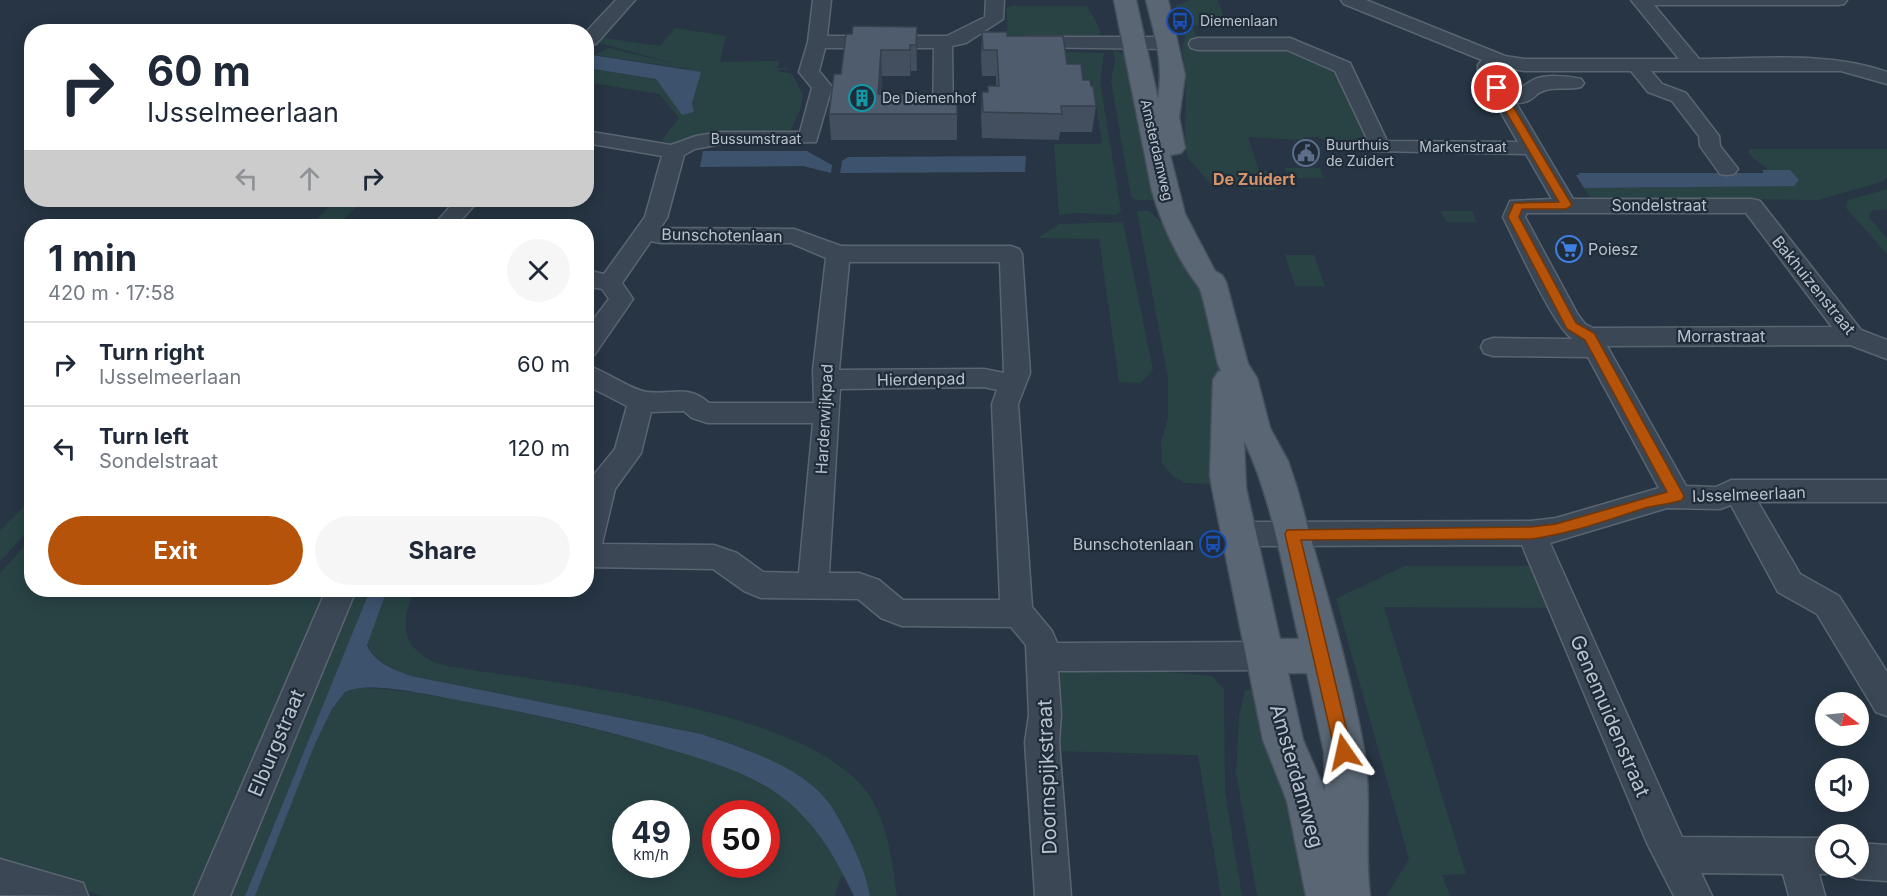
<!DOCTYPE html>
<meta charset="utf-8">
<style>
:root{--surface:#fff;--page:#f6f6f7;--text:#1f2937;--muted:#747a83;--line:#e0e1e3;--accent:#b45309}
body{margin:0;font-family:Inter,sans-serif;background:var(--page);color:var(--text);height:100vh;display:flex;flex-direction:column;font-size:22px;white-space:nowrap}
*{box-sizing:border-box;margin:0}
p{font-size:20px;color:var(--muted)}
.icon{flex:none;width:33px;height:33px;fill:none;stroke:currentColor;stroke-width:2;stroke-linecap:round;stroke-linejoin:round}
.map{position:relative;flex:1;overflow:hidden}
.drawer{position:absolute;left:24px;top:219px;width:570px;height:378px;display:flex;flex-direction:column;background:var(--surface);border-radius:24px;box-shadow:0 3px 15px #0003}
.drawer>*{flex:none}
.top-card{position:absolute;left:24px;top:24px;width:570px;height:183px;border-radius:24px;box-shadow:0 3px 15px #0003;background:#fff;color:var(--text);overflow:hidden}
.needle{width:39px;rotate:105deg}
.buttons{position:absolute;left:1815px;top:692px;display:grid;gap:12px}
.buttons a{display:grid;place-items:center;width:54px;height:54px;border-radius:50%;background:var(--surface);box-shadow:0 3px 15px #0003;font-size:30px}
.speed{position:absolute;left:612px;top:800px;display:flex;gap:12px;font-size:30px;font-weight:700;text-align:center}
.speed>*{display:grid;place-content:center;width:78px;height:78px;border-radius:50%;background:var(--surface);box-shadow:0 3px 15px #0003;line-height:1}
.speed small{font-size:15px;font-weight:400}
.speed .limit{border:9px solid #d22;background:#fff;color:#111}
.pin{position:absolute;display:grid;place-items:center;width:51px;height:51px;color:#fff;margin:-26px;border:3px solid #fff;border-radius:50%;box-shadow:0 2px 6px #0007}
.me{position:absolute;width:66px;margin:-33px;rotate:349deg;stroke-linejoin:round;filter:drop-shadow(0 0 4px #0008)}
.turn{display:flex;align-items:center;gap:21px;height:126px;padding:0 24px;font-size:27px}
.turn .icon{width:78px;height:78px;stroke-width:2.5}
.turn b{display:block;font-size:42px;line-height:51px}
.lanes{display:flex;align-items:center;height:57px;padding:0 24px;background:#0003;justify-content:center;gap:30px;direction:ltr}
.lanes .off{opacity:.35}
.round{display:grid;place-items:center;flex:none;width:63px;height:63px;border-radius:32px;background:var(--page)}
.head{display:flex;align-items:center;justify-content:space-between;height:102px;padding:0 24px}
h1{font-size:36px;font-weight:700;line-height:45px}
.primary-button{display:flex;gap:12px;margin-top:auto;padding:12px 24px}
.primary-button a{flex:1;height:69px;border-radius:36px;background:var(--accent);color:#fff;font-size:24px;font-weight:700;line-height:69px;text-align:center}
.primary-button a+a{background:var(--page);color:var(--text)}
ul{padding:0;list-style:none}
li{display:flex;align-items:center;gap:18px;height:84px;padding:0 24px;border-top:2px solid var(--line)}
li div{flex:1}
li b{display:block;font-size:22px}
li em{font-style:normal}
.map>svg:first-child{display:block}
.green{fill:#294345;fill-rule:evenodd}
.water{fill:#3d536d}
.pier{fill:#273544}
.lines{fill:none;stroke-linecap:round;stroke-linejoin:round}
.minor-casing{stroke:#5a6571;stroke-width:3}
.major-casing{stroke:#45505d;stroke-width:3}
.minor{fill:#3b4754;fill-rule:evenodd}
.major{fill:#5a6674;fill-rule:evenodd}
.wall{fill:#434f5e}
.shaded-wall{fill:#37404c}
.building{fill:#4e5c6d;stroke:#37404c;stroke-width:1.5}
.route{fill:#b45309;stroke:#753606;stroke-width:1.5}
.labels{text-anchor:middle;stroke-width:4.5;stroke-linejoin:round;paint-order:stroke}
.far-poi-label{font-size:14px;fill:#b9c2cd;stroke:#202c39;text-anchor:start}
.far-street-label{font-size:14px;fill:#b9c2cd;stroke:#202c39}
.far-quarter-label{font-size:16px;font-weight:bold;fill:#d99468;stroke:#202c39}
.street-label{font-size:16px;fill:#b9c2cd;stroke:#202c39}
.poi-label{font-size:16px;fill:#b9c2cd;stroke:#202c39;text-anchor:start}
.near-street-label{font-size:20px;fill:#b9c2cd;stroke:#202c39}
</style>
<div class="map">
<svg width="1887" height="896" viewBox="0 0 1887 896">
<rect width="100%" height="100%" fill="#273544"/>
<!-- green -->
<path class="green" d="M 1191,0 L 1218,0 L 1226,24 L 1193,26 L 1200,48 L 1286,48 L 1338,70 L 1371,144 L 1332,145 L 1319,137 L 1304,137 L 1304,140 L 1248,137 L 1259,171 L 1275,171 L 1275,190 L 1243,189 L 1242,185 L 1212,186 L 1188,158 L 1185,148 L 1186,71 L 1182,50 L 1185,37 L 1175,6 Z
M 1012,6 L 1087,6 L 1098,25 L 1101,34 L 1096,38 L 1008,39 L 1006,8 Z
M 675,28 L 726,36 L 720,62 L 779,61 L 778,68 L 791,68 L 776,71 L 792,74 L 803,94 L 800,110 L 791,129 L 795,131 L 787,135 L 701,134 L 675,144 L 661,141 L 679,118 L 659,94 L 587,82 L 586,68 L 656,79 L 682,114 L 694,112 L 688,69 L 595,55 L 608,48 L 681,65 L 599,43 L 597,37 L 660,46 Z
M 1113,49 L 1126,55 L 1160,200 L 1136,200 L 1131,197 L 1111,81 L 1115,60 Z
M 1064,52 L 1104,53 L 1100,82 L 1121,211 L 1116,215 L 1076,213 L 1059,215 L 1054,144 L 1099,144 L 1102,142 L 1092,79 L 1068,78 Z
M 1750,149 L 1887,149 L 1887,177 L 1884,181 L 1818,200 L 1590,197 L 1584,188 L 1793,186 L 1790,170 L 1768,170 C 1762,163 1754,161 1748,152 Z
M 1285,168 L 1320,168 L 1324,178 L 1288,178 Z
M 1887,189 L 1887,210 L 1873,210 L 1868,216 L 1887,238 L 1887,254 L 1845,207 L 1848,200 Z
M 337,200 L 364,200 L 337,226 L 309,226 Z
M 1137,211 L 1150,211 L 1159,221 L 1171,227 L 1200,282 L 1224,381 L 1215,484 L 1185,483 L 1173,476 L 1162,463 L 1161,442 L 1168,418 L 1168,379 Z
M 1441,211 L 1472,211 L 1477,222 L 1446,222 Z
M 1123,222 L 1153,370 L 1141,383 L 1119,382 L 1099,239 L 1038,238 L 1059,224 Z
M 1285,255 L 1314,255 L 1325,286 L 1295,286 Z
M 31,500 L 31,528 L 0,561 L 0,530 Z
M 31,539 L 32,590 L 335,590 L 204,896 L 104,896 L 0,868 L 0,573 Z
M 1404,566 L 1536,566 L 1553,608 L 1384,607 L 1466,874 L 1442,875 L 1450,896 L 1386,896 L 1409,859 L 1336,599 Z
M 346,590 L 370,590 L 245,896 L 219,896 Z
M 387,590 L 415,590 C 397,629 404,653 446,666 C 550,683 803,706 867,792 C 888,820 892,862 897,896 L 870,896 L 856,852 L 839,818 L 746,749 L 701,734 L 411,676 C 349,652 367,641 387,590 Z
M 1093,665 L 1212,676 L 1224,689 L 1225,792 L 1242,896 L 1221,896 L 1198,755 L 1058,751 L 1052,682 L 1066,668 Z
M 351,688 C 390,687 426,694 464,701 C 508,709 550,718 593,729 C 653,744 717,757 770,789 C 803,809 830,842 846,878 L 841,876 L 835,896 L 255,896 L 315,743 L 339,697 ZM 626,813 L 676,813 L 676,864 L 626,864 ZM 716,813 L 766,813 L 766,864 L 716,864 Z
M 1245,690 L 1251,690 L 1263,702 L 1319,896 L 1257,896 L 1236,773 L 1239,716 Z"/>
<!-- water -->
<path class="water" d="M 586,54 L 701,72 L 692,103 L 694,112 L 682,115 L 656,79 L 587,68 Z
M 703,151 L 807,151 L 832,165 L 831,173 L 803,166 L 700,167 Z
M 1026,156 L 1025,172 L 840,173 L 842,161 L 848,157 Z
M 1568,170 L 1790,170 L 1799,180 L 1794,186 L 1584,188 L 1576,175 L 1571,175 Z
M 370,590 L 387,590 L 367,645 C 375,664 394,669 411,676 L 701,734 C 740,747 796,765 823,796 C 835,809 842,824 850,840 C 859,858 866,876 870,896 L 854,896 C 834,854 812,816 772,790 C 742,771 708,761 675,751 C 603,729 530,713 457,700 C 431,695 367,680 345,692 L 332,709 L 315,744 L 255,896 L 245,896 Z"/>
<!-- pier -->
<path class="pier" d="M 1568,170 L 1762,170 L 1764,173 L 1579,173 L 1579,175 L 1571,175 Z"/>
<g class="lines">
<defs>
<path id="minor" d="M 616,0 L 635,0 L 596,44 L 586,45 L 586,32 Z
M 813,0 L 831,0 L 827,36 L 947,36 L 985,17 L 986,0 L 1004,0 L 1003,19 L 966,43 L 952,46 L 953,117 L 950,121 L 936,121 L 933,117 L 934,48 L 825,48 L 819,71 L 832,87 L 816,142 L 721,144 L 695,149 L 684,155 L 667,218 L 660,228 L 794,229 L 841,246 L 1011,246 L 1019,249 L 1022,254 L 1030,373 L 1018,404 L 1032,607 L 1052,631 L 1057,643 L 1266,642 L 1277,646 L 1282,656 L 1277,666 L 1266,670 L 1058,671 L 1061,715 L 1059,742 L 1071,896 L 1035,896 L 1025,742 L 1029,715 L 1026,645 L 1011,627 L 902,626 L 881,618 L 858,599 L 761,598 L 744,591 L 713,569 L 586,567 L 586,491 L 592,477 L 615,449 L 627,406 L 586,385 L 586,365 C 604,370 631,390 647,392 C 672,395 688,384 709,403 L 814,403 L 813,370 L 826,258 L 791,243 L 661,243 L 651,241 L 622,283 L 633,299 L 595,354 L 586,357 L 586,329 L 609,299 L 602,289 L 586,286 L 586,270 L 604,274 L 645,217 L 662,156 L 586,143 L 586,131 L 671,145 L 696,136 L 721,132 L 800,132 L 812,88 L 799,72 L 808,42 ZM 849,262 L 1000,262 L 1004,373 L 984,369 L 839,370 ZM 984,387 L 997,390 L 992,404 L 1000,600 L 903,600 L 879,580 L 859,573 L 829,573 L 840,389 ZM 684,411 L 692,418 L 708,423 L 813,423 L 799,573 L 763,572 L 737,553 L 714,545 L 602,544 L 615,489 L 641,453 L 651,412 Z
M 1341,0 L 1366,0 L 1505,56 L 1524,59 L 1679,59 L 1631,0 L 1847,0 L 1844,4 L 1838,5 L 1654,5 L 1699,59 C 1761,59 1828,51 1887,72 L 1887,84 L 1841,71 L 1651,71 L 1662,84 L 1686,93 L 1719,136 L 1720,146 L 1738,169 L 1734,174 L 1727,175 L 1720,174 L 1700,146 L 1699,136 L 1672,101 L 1648,92 L 1631,71 L 1524,71 L 1497,66 L 1498,73 L 1508,91 C 1521,91 1523,85 1533,80 C 1544,74 1569,76 1581,79 L 1584,83 L 1581,87 C 1570,90 1557,87 1546,90 C 1533,93 1535,103 1516,103 L 1573,199 L 1752,199 L 1760,201 L 1861,330 L 1887,340 L 1887,359 L 1850,345 L 1607,346 L 1686,486 L 1716,487 L 1731,480 L 1887,480 L 1887,502 L 1758,502 L 1800,574 L 1839,596 L 1887,672 L 1887,716 L 1876,712 L 1817,614 L 1778,592 L 1731,505 L 1720,509 L 1667,508 L 1550,543 L 1682,837 L 1826,838 L 1826,867 L 1839,867 L 1826,874 L 1819,874 L 1825,896 L 1789,896 L 1783,874 L 1701,873 L 1712,896 L 1674,896 L 1647,843 L 1522,545 L 1240,546 L 1230,542 L 1226,534 L 1230,526 L 1240,522 L 1531,521 L 1556,518 L 1659,488 L 1588,357 L 1493,356 L 1484,353 L 1481,347 L 1484,341 L 1493,338 L 1573,339 C 1555,330 1515,240 1503,217 L 1510,201 L 1552,199 L 1526,154 L 1373,151 L 1335,71 L 1287,50 L 1198,50 L 1191,48 L 1189,44 L 1191,40 L 1198,38 L 1290,38 L 1350,63 L 1387,141 L 1518,142 L 1478,73 L 1478,65 L 1482,60 L 1344,4 ZM 1527,213 L 1746,213 L 1832,327 L 1593,328 L 1585,324 L 1578,315 L 1525,217 Z
M 1028,37 L 1168,37 L 1175,39 L 1177,43 L 1175,47 L 1168,49 L 1021,47 L 1019,43 L 1021,39 Z
M 456,200 L 479,200 L 456,226 L 433,226 Z
M 326,590 L 356,590 L 230,896 L 194,896 Z
M 1858,843 L 1887,845 L 1887,881 L 1858,879 L 1845,874 L 1843,867 L 1858,867 Z
M 0,859 L 83,883 L 88,896 L 0,895 Z"/>
<path id="major" d="M 1114,0 L 1136,0 L 1158,99 C 1164,60 1155,37 1146,0 L 1168,0 L 1185,75 L 1179,117 L 1185,148 L 1181,153 L 1170,155 L 1185,214 L 1215,271 L 1222,275 L 1226,282 L 1248,364 L 1257,378 L 1270,428 L 1288,461 L 1297,488 C 1320,574 1349,662 1364,750 C 1372,797 1364,847 1370,896 L 1306,896 L 1287,801 L 1263,740 L 1212,488 L 1210,475 L 1213,380 L 1218,372 L 1221,371 L 1218,364 C 1215,352 1203,293 1199,287 C 1178,260 1162,225 1152,191 ZM 1244,441 C 1272,497 1284,576 1299,639 L 1280,639 L 1246,488 ZM 1288,673 L 1307,673 L 1324,752 L 1325,791 L 1303,740 Z"/>
</defs>
<!-- minor casing -->
<use href="#minor" class="minor-casing"/>
<!-- major casing -->
<use href="#major" class="major-casing"/>
<!-- minor -->
<use href="#minor" class="minor"/>
<!-- major -->
<use href="#major" class="major"/>
</g>
<!-- wall -->
<path class="wall" d="M 917,27 L 917,71 L 911,71 L 910,76 L 882,76 L 881,94 L 957,96 L 957,140 L 831,140 L 829,114 L 841,74 L 852,34 Z
M 982,32 L 1007,36 L 1067,64 L 1083,80 L 1091,86 L 1096,106 L 1092,132 L 1060,132 L 1059,140 L 982,138 L 981,118 L 982,92 L 988,92 L 996,86 L 996,76 L 982,76 L 981,57 Z"/>
<!-- shaded-wall -->
<path class="shaded-wall" d="M 917,27 L 917,71 L 916,45 Z
M 910,45 L 911,71 L 910,76 Z
M 881,50 L 882,76 L 879,114 L 878,94 Z"/>
<!-- building -->
<path class="building" d="M 853,26 L 917,27 L 916,45 L 910,45 L 910,50 L 881,50 L 878,94 L 957,96 L 957,114 L 829,114 L 834,74 L 841,74 L 846,34 L 852,34 Z
M 982,32 L 1007,32 L 1007,36 L 1063,36 L 1067,64 L 1081,64 L 1083,80 L 1090,80 L 1091,86 L 1093,86 L 1096,106 L 1061,106 L 1062,114 L 983,112 L 982,92 L 988,92 L 988,86 L 999,86 L 997,50 L 983,50 Z"/>
<!-- route -->
<path class="route" d="M 1497,85 L 1502,88 L 1572,205 L 1566,209 L 1522,209 L 1519,217 L 1576,323 L 1594,333 L 1684,496 L 1682,500 C 1670,504 1657,505 1645,508 C 1607,520 1570,534 1531,539 L 1301,540 L 1352,752 L 1350,757 L 1344,760 L 1338,757 L 1335,752 L 1285,534 L 1287,530 L 1531,527 L 1556,524 L 1667,492 L 1585,340 L 1567,329 L 1508,217 L 1514,203 L 1559,202 L 1492,88 Z"/>
<!-- icons -->
<defs>
<symbol id="bus-ring" viewBox="-11 -11 22 22"><circle r="9.5" fill="#202c39" stroke="#1a4fb4" stroke-width="1.5"/><path d="M-5-6H5V4H4V6H2V4H-2V6H-4V4H-5ZM-3.5-4V0h7V-4ZM-3.5 1.2v1.5H-2V1.2ZM2 1.2v1.5H3.5V1.2Z" fill="#1a4fb4"/></symbol>
<symbol id="building-ring" viewBox="-11 -11 22 22"><circle r="9.5" fill="#202c39" stroke="#0f9aa8" stroke-width="1.5"/><path d="M-4-6H4V6H1V3H-1V6H-4ZM-2.5-4.3h1.7v1.8h-1.7ZM.8-4.3h1.7v1.8H.8ZM-2.5-1h1.7V.8h-1.7ZM.8-1h1.7V.8H.8Z" fill="#0f9aa8"/></symbol>
<symbol id="civic-ring" viewBox="-11 -11 22 22"><circle r="9.5" fill="#202c39" stroke="#5c6f8a" stroke-width="1.5"/><path d="M-.6-6.5H3V-4.5H.6V-3L4-1V1h2V6H-6V1h2V-1L-.6-3ZM-1.2 2.5V6h2.4V2.5Z" fill="#5c6f8a"/></symbol>
<symbol id="supermarket-ring" viewBox="-11 -11 22 22"><circle r="9.5" fill="#202c39" stroke="#3f7fe0" stroke-width="1.5"/><path d="M-6-5.5h2.5l.6 2H6L4.5 2H-2.5L-4.4-4H-6ZM-1.5 3.2a1.3 1.3 0 1 0 .1 0ZM3 3.2a1.3 1.3 0 1 0 .1 0Z" fill="#3f7fe0"/></symbol>
</defs>
<g fill-rule="evenodd">
<use href="#bus-ring" x="1165" y="6" width="30" height="30"/>
<use href="#building-ring" x="847" y="83" width="30" height="30"/>
<use href="#civic-ring" x="1291" y="138" width="30" height="30"/>
<use href="#supermarket-ring" x="1554" y="234" width="30" height="30"/>
<use href="#bus-ring" x="1198" y="529" width="30" height="30"/>
</g>
<g class="labels">
<!-- far-poi labels -->
<g class="far-poi-label">
<text x="1200" y="26">Diemenlaan</text>
<text x="882" y="103">De Diemenhof</text>
<text x="1326" y="150">Buurthuis<tspan x="1326" dy="16">de Zuidert</tspan></text>
</g>
<!-- far-street labels -->
<g class="far-street-label">
<text x="756" y="144">Bussumstraat</text>
<text x="1463" y="152">Markenstraat</text>
<text transform="translate(1157 150) rotate(77)" y="5">Amsterdamweg</text>
</g>
<!-- far-quarter labels -->
<g class="far-quarter-label">
<text x="1254" y="185">De Zuidert</text>
</g>
<!-- street labels -->
<g class="street-label">
<text x="1659" y="211">Sondelstraat</text>
<text transform="translate(722 235) rotate(1)" y="6">Bunschotenlaan</text>
<text transform="translate(1814 285) rotate(51)" y="6">Bakhuizenstraat</text>
<text x="1721" y="342">Morrastraat</text>
<text transform="translate(921 379) rotate(-1)" y="6">Hierdenpad</text>
<text transform="translate(824 419) rotate(-87)" y="6">Harderwijkpad</text>
<text transform="translate(1749 494) rotate(-2)" y="6">IJsselmeerlaan</text>
</g>
<!-- poi labels -->
<g class="poi-label">
<text x="1588" y="255">Poiesz</text>
<text x="1194" y="550" text-anchor="end">Bunschotenlaan</text>
</g>
<!-- near-street labels -->
<g class="near-street-label">
<text transform="translate(1610 716) rotate(67)" y="7">Genemuidenstraat</text>
<text transform="translate(276 743) rotate(-67)" y="7">Elburgstraat</text>
<text transform="translate(1297 776) rotate(74)" y="7">Amsterdamweg</text>
<text transform="translate(1047 777) rotate(-92)" y="7">Doornspijkstraat</text>
</g>
</g>
</svg>
<div class="buttons">
<a><svg class="needle" viewBox="-14 -14 28 28"><path d="M0-13l5 13h-10z" fill="#e53935"/><path d="M0 13l5-13h-10z" fill="#747a83"/></svg></a>
<a><svg class="icon" aria-label="sound" viewBox="0 0 24 24"><path d="M4 9h4l5-4v14l-5-4H4zM17 9q2 3 0 6"/></svg></a>
<a><svg class="icon" aria-label="search" viewBox="0 0 24 24"><circle cx="10" cy="10" r="6"/><path d="M15 15l6 6"/></svg></a>
</div>
<div class="speed"><div>49<small>km/h</small></div><div class="limit">50</div></div>
<div class="pin" style="left:1497px;top:88px;background:#d93025"><svg class="icon" aria-label="arrive" viewBox="0 0 24 24"><path d="M6 21V4h12l-3 4 3 4H6"/></svg></div>
<svg class="me" style="left:1344px;top:752px" viewBox="-20 -20 40 40"><path d="M0-17L14 15 0 8-14 15z" fill="#b45309" stroke="#fff" stroke-width="4"/></svg>
<div class="top-card">
<div class="turn"><svg class="icon" aria-label="right" viewBox="0 0 24 24"><path d="M7 20v-9h11M14 6l5 5-5 5"/></svg><div><b>60 m</b>IJsselmeerlaan</div></div>
<div class="lanes"><svg class="icon off" aria-label="left" viewBox="0 0 24 24"><path d="M17 20v-9H6M10 6l-5 5 5 5"/></svg><svg class="icon off" aria-label="ahead" viewBox="0 0 24 24"><path d="M12 20V5M6 11l6-6 6 6"/></svg><svg class="icon" aria-label="right" viewBox="0 0 24 24"><path d="M7 20v-9h11M14 6l5 5-5 5"/></svg></div>
</div>
<section class="drawer">
<div class="head"><div><h1>1 min</h1><p>420 m · 17:58</p></div><a class="round"><svg class="icon" aria-label="close" viewBox="0 0 24 24"><path d="M6 6l12 12M18 6L6 18"/></svg></a></div>
<ul>
<li><svg class="icon" aria-label="right" viewBox="0 0 24 24"><path d="M7 20v-9h11M14 6l5 5-5 5"/></svg><div><b>Turn right</b><p>IJsselmeerlaan</p></div><em>60 m</em></li>
<li><svg class="icon" aria-label="left" viewBox="0 0 24 24"><path d="M17 20v-9H6M10 6l-5 5 5 5"/></svg><div><b>Turn left</b><p>Sondelstraat</p></div><em>120 m</em></li>
</ul>
<div class="primary-button"><a>Exit</a><a>Share</a></div>
</section>
</div>
